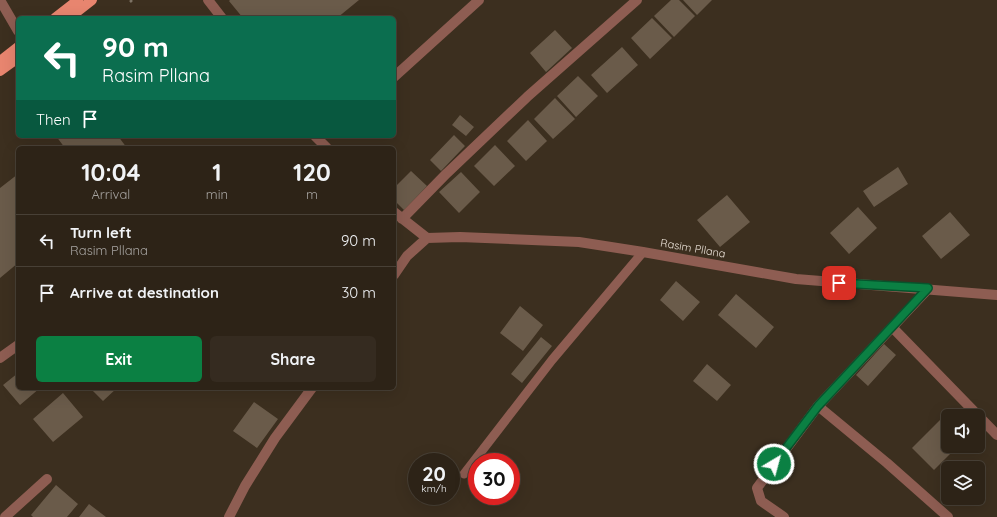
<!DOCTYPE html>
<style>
:root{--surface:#2d2317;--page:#352b20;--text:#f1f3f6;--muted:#a7a4a1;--line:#484036;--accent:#0b8043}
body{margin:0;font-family:Quicksand,sans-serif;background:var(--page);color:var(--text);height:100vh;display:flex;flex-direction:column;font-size:15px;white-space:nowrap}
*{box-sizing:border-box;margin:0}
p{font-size:13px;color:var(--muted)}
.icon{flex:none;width:22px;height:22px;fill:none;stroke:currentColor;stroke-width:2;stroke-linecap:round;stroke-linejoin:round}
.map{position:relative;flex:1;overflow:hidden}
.drawer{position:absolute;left:16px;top:146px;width:380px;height:244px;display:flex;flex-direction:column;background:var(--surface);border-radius:6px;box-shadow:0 4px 16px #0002,0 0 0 1px var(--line)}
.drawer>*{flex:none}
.banner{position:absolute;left:16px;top:16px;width:380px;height:122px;border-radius:6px;box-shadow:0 4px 16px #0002,0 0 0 1px var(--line);background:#0b6e4f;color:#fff;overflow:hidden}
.fabs{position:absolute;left:941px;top:409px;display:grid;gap:8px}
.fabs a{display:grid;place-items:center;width:44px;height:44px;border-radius:6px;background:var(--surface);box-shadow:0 4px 16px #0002,0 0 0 1px var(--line);font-size:20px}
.speed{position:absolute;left:408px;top:453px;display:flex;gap:8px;font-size:20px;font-weight:700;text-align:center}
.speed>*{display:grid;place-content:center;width:52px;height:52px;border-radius:50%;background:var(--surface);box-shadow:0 4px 16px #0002,0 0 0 1px var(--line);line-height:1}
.speed small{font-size:10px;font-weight:400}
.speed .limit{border:6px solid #d22;background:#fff;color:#111}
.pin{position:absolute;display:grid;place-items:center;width:34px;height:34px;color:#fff;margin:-17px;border-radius:8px;box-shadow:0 2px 6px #0006}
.me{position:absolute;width:44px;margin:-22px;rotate:37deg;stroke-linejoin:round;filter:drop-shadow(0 0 3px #0008)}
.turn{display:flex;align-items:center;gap:14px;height:84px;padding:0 20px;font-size:18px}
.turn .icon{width:52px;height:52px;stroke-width:2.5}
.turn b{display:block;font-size:28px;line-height:34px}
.then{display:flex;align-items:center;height:38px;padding:0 20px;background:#0003;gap:8px;font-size:15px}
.eta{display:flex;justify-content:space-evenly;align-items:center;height:68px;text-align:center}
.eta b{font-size:24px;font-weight:700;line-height:28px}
.action{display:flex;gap:8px;margin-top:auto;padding:8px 20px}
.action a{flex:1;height:46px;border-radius:6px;background:var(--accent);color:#fff;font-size:16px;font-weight:700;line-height:46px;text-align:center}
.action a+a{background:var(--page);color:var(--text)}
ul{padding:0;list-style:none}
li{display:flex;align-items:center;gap:12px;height:52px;padding:0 20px;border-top:1px solid var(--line)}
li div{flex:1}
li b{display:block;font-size:15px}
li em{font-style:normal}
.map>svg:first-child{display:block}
.building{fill:#6a5b4a}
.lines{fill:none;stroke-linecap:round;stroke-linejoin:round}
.path{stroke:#7e7365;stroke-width:2.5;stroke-dasharray:4 2;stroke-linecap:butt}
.lane{stroke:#8e5d52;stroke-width:9}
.street{stroke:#8e5d52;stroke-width:10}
.primary{stroke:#e8856f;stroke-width:10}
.route-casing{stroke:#07532c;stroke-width:10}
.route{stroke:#0b8043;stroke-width:7}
.labels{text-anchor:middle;stroke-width:4;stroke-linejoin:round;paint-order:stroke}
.street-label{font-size:11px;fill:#e7ded4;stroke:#3c2f1f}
</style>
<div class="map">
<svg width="997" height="517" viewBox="0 0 997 517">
<rect width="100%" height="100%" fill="#3c2f1f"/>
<!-- building -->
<path class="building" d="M 230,0 L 359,0 L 337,18 L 243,18 L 229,1 Z
M 671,0 L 679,0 L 695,16 L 674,37 L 654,16 Z
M 683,0 L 712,0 L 697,15 Z
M 652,18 L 672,38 L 650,59 L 631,38 Z
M 555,30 L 572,48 L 546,72 L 530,53 Z
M 622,47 L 638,65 L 607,93 L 591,75 Z
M 578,76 L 598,96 L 576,117 L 557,96 Z
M 555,98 L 575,119 L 553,139 L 534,119 Z
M 460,115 L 474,127 L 466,136 L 452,125 Z
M 528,120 L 547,141 L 526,161 L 507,141 Z
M 454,135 L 465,146 L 441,171 L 430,160 Z
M 56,136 L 118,136 L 127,148 L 65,148 Z
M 495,145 L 515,166 L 494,186 L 474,166 Z
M 898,167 L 908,184 L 874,207 L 863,191 Z
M 411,171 L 427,186 L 404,210 L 394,200 L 394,188 Z
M 461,172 L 480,192 L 459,213 L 439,192 Z
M 18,174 L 18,263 L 0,278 L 0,188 Z
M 727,195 L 750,222 L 720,247 L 697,220 Z
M 858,207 L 877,228 L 849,254 L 830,233 Z
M 950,212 L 970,235 L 941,259 L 922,236 Z
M 676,281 L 700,302 L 683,321 L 660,300 Z
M 736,294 L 774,327 L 756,348 L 718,315 Z
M 520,306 L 543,325 L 523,351 L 500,333 Z
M 541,337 L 552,346 L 522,383 L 511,374 Z
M 884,344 L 896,355 L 868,386 L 856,375 Z
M 707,364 L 731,385 L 717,401 L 693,381 Z
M 18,373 L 18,388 L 40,388 L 20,405 L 3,385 Z
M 90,388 L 117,388 L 103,401 Z
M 63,393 L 83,417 L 53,442 L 33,419 Z
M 254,402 L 278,419 L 257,448 L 233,431 Z
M 945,415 L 948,418 L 948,446 L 958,446 L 934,470 L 912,448 Z
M 56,485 L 78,504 L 67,517 L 33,517 L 31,515 Z
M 89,504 L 106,517 L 79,517 Z"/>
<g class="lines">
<!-- path -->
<path class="path" d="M 130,2 L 132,0"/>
<!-- lane -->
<path class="lane" d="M 464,474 L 552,360 L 643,252"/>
<!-- street -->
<path class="street" d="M 0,0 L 18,31
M 208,0 L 222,18
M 394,77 L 479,0
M 315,136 L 327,148
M 394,212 L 427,238 L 460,237 L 579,242 L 643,252 L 796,279 L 997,295
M 402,219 L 447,173 L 527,97 L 637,0
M 394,275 L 407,256 L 427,238
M 892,327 L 997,435
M 0,358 L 18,345
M 818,406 L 887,463 L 948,517
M 5,517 L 47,479
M 229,517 L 245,486 L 275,438 L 312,388
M 784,517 L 761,501 L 757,488 L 818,406 L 928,289"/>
<!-- primary -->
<path class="primary" d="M 55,18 L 78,0
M 69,18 L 92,0
M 0,61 L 18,47
M 0,71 L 18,58"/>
</g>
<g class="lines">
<defs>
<path id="route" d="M 774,464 L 818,406 L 928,288 L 839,283"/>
</defs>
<!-- route casing -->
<use href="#route" class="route-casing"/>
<!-- route -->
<use href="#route" class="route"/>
</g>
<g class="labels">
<!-- street labels -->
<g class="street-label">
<text transform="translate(693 248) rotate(10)" y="4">Rasim Pllana</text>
</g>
</g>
</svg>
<div class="fabs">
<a><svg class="icon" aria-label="sound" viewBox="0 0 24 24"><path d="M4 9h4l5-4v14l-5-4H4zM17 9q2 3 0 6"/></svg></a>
<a><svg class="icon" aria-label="layers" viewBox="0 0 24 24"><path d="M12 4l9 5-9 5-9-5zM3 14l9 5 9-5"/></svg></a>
</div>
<div class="speed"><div>20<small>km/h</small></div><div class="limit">30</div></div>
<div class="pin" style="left:839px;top:283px;background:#d93025"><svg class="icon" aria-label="arrive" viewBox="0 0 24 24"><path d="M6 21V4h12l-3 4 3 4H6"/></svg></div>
<svg class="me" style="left:774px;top:464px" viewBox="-20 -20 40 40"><circle r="17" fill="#0b8043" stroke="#fff" stroke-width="3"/><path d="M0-11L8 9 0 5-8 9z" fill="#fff"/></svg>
<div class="banner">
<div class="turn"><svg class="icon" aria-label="left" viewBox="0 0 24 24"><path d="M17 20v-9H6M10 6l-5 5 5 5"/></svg><div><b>90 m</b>Rasim Pllana</div></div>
<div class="then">Then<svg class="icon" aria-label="arrive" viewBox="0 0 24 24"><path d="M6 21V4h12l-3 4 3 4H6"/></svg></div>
</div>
<section class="drawer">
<div class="eta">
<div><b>10:04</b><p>Arrival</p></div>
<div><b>1</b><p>min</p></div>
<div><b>120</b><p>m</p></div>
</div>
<ul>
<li><svg class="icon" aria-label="left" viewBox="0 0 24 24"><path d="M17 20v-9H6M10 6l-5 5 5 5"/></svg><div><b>Turn left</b><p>Rasim Pllana</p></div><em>90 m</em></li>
<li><svg class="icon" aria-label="arrive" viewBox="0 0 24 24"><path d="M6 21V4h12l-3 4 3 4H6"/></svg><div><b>Arrive at destination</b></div><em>30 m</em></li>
</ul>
<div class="action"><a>Exit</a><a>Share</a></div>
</section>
</div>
